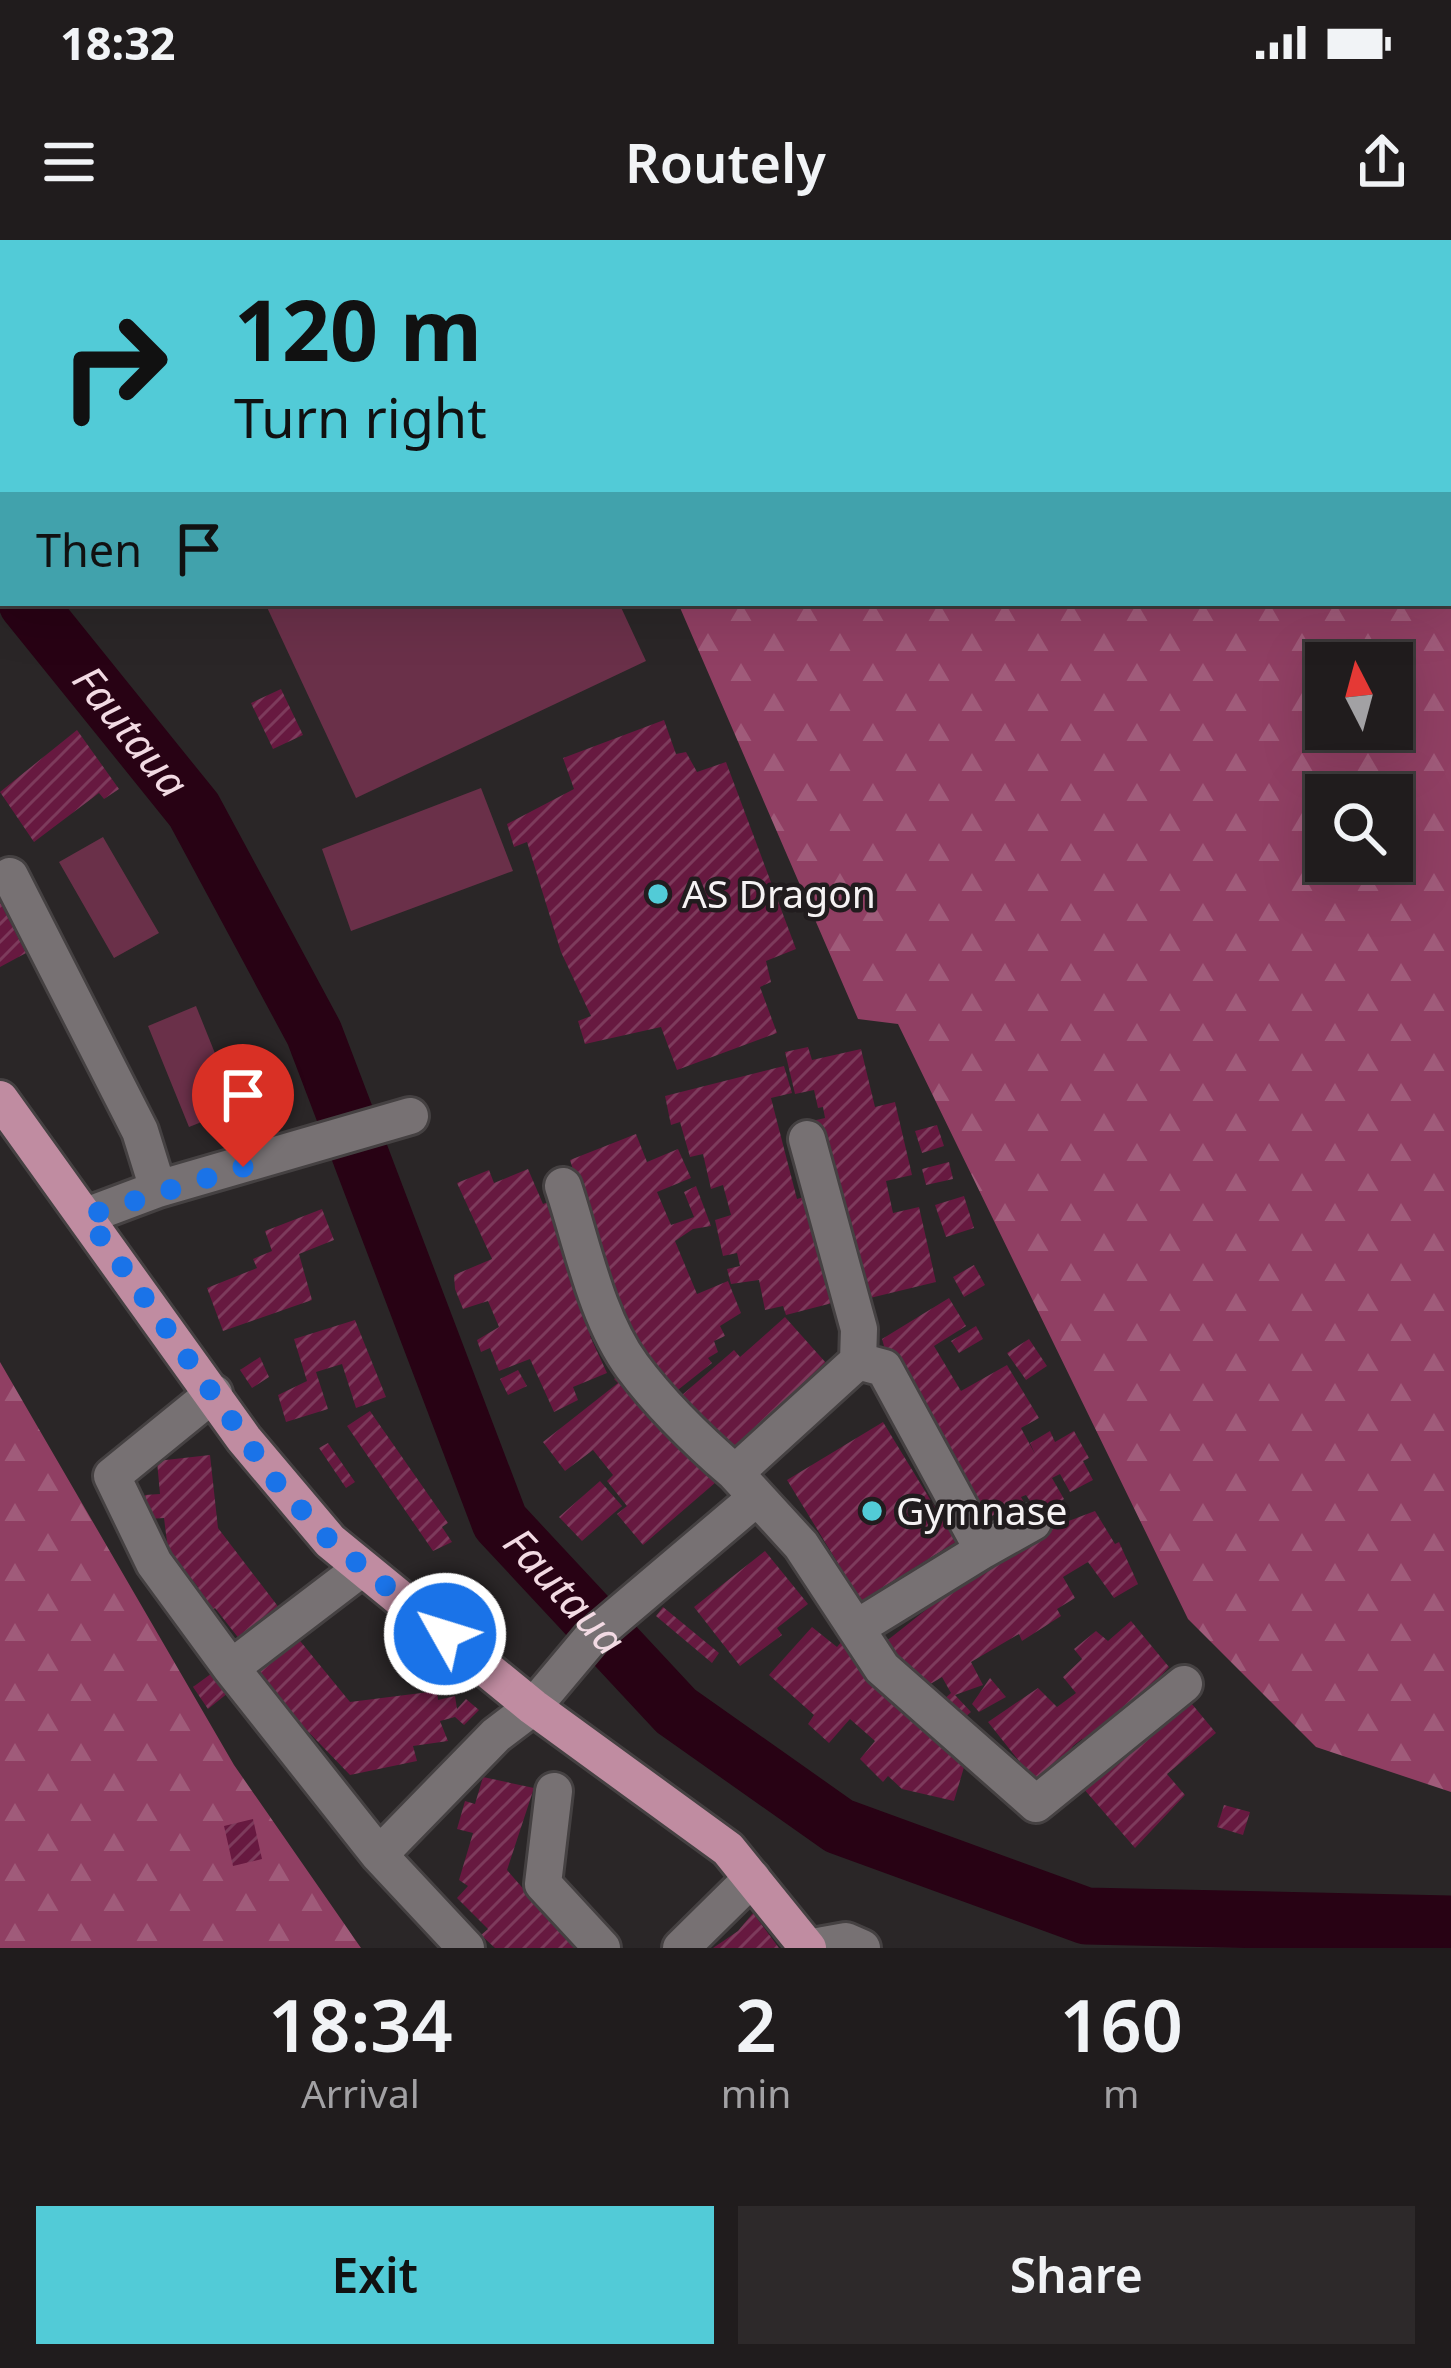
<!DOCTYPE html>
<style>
:root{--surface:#201c1d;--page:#2d292a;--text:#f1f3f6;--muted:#a2a1a4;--line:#3d3a3b;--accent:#52cbd7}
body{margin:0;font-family:"Noto Sans",sans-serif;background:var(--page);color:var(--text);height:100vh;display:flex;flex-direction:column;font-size:45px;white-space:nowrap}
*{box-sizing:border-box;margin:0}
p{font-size:39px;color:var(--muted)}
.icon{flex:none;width:66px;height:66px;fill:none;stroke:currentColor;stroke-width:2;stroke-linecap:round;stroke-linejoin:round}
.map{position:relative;height:1708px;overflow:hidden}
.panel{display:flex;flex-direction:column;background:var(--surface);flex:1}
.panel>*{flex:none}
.banner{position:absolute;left:0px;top:0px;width:1452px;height:366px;box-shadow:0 12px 48px #0002,0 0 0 3px var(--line);background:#52cbd7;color:#111;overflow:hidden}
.needle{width:78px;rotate:354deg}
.buttons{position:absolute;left:1305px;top:402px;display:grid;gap:24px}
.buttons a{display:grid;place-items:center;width:108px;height:108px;border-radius:0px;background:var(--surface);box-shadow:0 12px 48px #0002,0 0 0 3px var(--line);font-size:60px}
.pin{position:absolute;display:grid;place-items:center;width:102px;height:102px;color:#fff;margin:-123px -51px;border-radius:50% 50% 50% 0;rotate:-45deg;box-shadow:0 0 12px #0007}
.pin .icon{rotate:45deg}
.me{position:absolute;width:132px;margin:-66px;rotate:309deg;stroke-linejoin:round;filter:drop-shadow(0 0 9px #0008)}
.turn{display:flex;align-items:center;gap:42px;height:252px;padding:0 36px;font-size:54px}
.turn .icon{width:156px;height:156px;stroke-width:2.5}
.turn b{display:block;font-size:84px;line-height:102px}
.then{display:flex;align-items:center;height:114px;padding:0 36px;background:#0003;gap:24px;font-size:45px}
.eta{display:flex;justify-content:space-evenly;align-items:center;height:204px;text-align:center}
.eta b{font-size:72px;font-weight:600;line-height:84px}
.button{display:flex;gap:24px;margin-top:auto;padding:24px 36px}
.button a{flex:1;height:138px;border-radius:0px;background:var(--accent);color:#111;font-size:48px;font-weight:600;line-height:138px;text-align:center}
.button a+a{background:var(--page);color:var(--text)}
.status{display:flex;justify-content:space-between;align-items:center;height:84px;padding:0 60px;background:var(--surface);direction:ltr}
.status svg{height:33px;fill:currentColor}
header{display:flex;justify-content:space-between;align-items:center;height:156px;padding:0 36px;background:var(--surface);font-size:54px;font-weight:600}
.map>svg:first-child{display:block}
.forest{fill:url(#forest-firs);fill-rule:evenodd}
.pitch{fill:#6a3049}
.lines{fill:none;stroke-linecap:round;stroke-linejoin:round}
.river{stroke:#280214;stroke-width:57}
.building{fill:url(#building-hatch)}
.minor-casing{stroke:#454142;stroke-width:42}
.major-casing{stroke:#454142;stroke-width:42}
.minor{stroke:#777173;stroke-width:36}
.major{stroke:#c08ca1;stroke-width:36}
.route{stroke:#1a73e8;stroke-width:21;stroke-dasharray:0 37.8}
.poi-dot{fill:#52cbd7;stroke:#211c1e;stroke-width:4.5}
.labels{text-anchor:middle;stroke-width:9;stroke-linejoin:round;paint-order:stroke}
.poi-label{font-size:39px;fill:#f5f2f3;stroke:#211c1e;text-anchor:start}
.water-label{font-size:42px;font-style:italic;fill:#f2dae3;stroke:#211c1e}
</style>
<div class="status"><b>18:32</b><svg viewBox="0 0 49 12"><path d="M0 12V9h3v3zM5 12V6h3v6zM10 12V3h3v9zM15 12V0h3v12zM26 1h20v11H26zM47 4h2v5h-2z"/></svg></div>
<header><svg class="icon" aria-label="menu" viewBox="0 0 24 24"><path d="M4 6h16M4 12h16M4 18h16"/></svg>Routely<svg class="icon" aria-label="share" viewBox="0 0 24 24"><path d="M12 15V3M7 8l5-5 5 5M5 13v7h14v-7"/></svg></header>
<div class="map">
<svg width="1451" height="1708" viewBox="0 0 1451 1708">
<defs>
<pattern id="forest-firs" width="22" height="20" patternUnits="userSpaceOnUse" patternTransform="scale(3)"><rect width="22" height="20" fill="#903f63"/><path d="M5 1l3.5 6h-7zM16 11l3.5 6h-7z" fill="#a05b7a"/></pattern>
<pattern id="building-hatch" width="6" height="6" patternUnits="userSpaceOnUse" patternTransform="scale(3)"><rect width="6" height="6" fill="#671940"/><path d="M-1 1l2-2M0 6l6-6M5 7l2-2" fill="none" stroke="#7d3b5c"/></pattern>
</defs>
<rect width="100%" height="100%" fill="#2a2627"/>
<!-- forest -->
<path class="forest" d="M 521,0 L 1451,0 L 1451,1552 L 1316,1507 L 1188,1379 L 898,784 L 858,779 L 678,363 L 1449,363 L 1449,3 ZM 1326,423 L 1392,423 L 1392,489 L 1326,489 ZM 1326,555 L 1392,555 L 1392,621 L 1326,621 Z
M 0,1122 L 234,1525 L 361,1708 L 0,1708 Z"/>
<!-- pitch -->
<path class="pitch" d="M 265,363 L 619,363 L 646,421 L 356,558 Z
M 481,548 L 513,631 L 351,691 L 322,609 Z
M 103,597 L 159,693 L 114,718 L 59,622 Z
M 196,766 L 237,868 L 189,887 L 148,786 Z"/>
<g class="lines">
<!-- river -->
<path class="river" id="s1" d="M 27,363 L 194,570 L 314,793 L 500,1282 L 676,1471 L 839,1586 L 1086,1676 L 1451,1684"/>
</g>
<!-- building -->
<path class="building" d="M 281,449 L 303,495 L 273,509 L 251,463 Z
M 664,480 L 676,514 L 686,512 L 697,532 L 726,522 L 796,709 L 766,721 L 771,742 L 760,747 L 777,793 L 677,830 L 661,787 L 585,804 L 578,781 L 591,776 L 561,712 L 527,602 L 514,607 L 507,584 L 574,549 L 563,518 Z
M 77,490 L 119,549 L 104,559 L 99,553 L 34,602 L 0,552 Z
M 0,662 L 26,713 L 0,727 Z
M 808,807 L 812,820 L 861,809 L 875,867 L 895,862 L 912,935 L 886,941 L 893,973 L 919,967 L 936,1042 L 870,1058 L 860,1016 L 845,1020 L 812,881 L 825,878 L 823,867 L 818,868 L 814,850 L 795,854 L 785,812 Z
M 784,826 L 792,853 L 771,858 L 797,959 L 814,954 L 840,1061 L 786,1075 L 783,1066 L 765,1070 L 759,1040 L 731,1044 L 727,1029 L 740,1026 L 737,1013 L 723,1016 L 715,980 L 731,975 L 723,945 L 711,949 L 703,914 L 690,917 L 680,882 L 671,885 L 665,856 Z
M 937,885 L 944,906 L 922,913 L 915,891 Z
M 636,894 L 647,922 L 678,909 L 691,938 L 657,952 L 671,985 L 694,977 L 684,952 L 696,946 L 711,986 L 693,989 L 675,1001 L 697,1054 L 728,1041 L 741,1073 L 720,1086 L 725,1096 L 714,1101 L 718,1112 L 708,1118 L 712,1123 L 669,1157 L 634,1119 L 570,920 Z
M 949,922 L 953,939 L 926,945 L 922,929 Z
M 528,929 L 543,964 L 556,959 L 606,1089 L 590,1096 L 607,1133 L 573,1147 L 578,1160 L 554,1172 L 530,1119 L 499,1131 L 490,1108 L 481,1112 L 477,1100 L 499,1087 L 488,1061 L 463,1069 L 455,1049 L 454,1035 L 492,1019 L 457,943 L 489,930 L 494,943 Z
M 964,956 L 974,988 L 946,997 L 935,965 Z
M 322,969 L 334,1000 L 299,1014 L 312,1060 L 223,1091 L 207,1048 L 257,1028 L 253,1019 L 272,1011 L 265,991 Z
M 974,1025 L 985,1045 L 964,1057 L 953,1037 Z
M 949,1058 L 966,1086 L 934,1106 L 961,1151 L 1007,1125 L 1039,1178 L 1021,1188 L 1035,1214 L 1030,1203 L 1050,1191 L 1055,1202 L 1074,1191 L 1089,1218 L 1083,1221 L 1093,1240 L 1070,1252 L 1060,1234 L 1052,1238 L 1064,1259 L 1040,1276 L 1026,1255 L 1021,1257 L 1028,1270 L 1006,1285 L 999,1272 L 990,1277 L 984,1265 L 979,1267 L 914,1180 L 929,1171 L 886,1113 L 882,1099 Z
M 785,1077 L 835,1133 L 732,1224 L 674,1162 L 734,1110 L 740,1117 Z
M 355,1080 L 386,1157 L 356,1168 L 342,1124 L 316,1132 L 328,1169 L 286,1182 L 278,1155 L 307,1141 L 294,1099 Z
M 976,1086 L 983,1099 L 959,1113 L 951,1101 Z
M 1029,1099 L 1047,1126 L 1026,1140 L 1007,1113 Z
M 260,1117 L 269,1137 L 252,1148 L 240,1130 Z
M 626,1128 L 723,1236 L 643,1305 L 617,1274 L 627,1266 L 607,1241 L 613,1235 L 593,1210 L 565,1231 L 543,1202 L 618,1143 L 614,1139 Z
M 518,1130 L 527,1146 L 508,1155 L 500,1139 Z
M 370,1171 L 448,1283 L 442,1287 L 452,1302 L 433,1311 L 347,1186 Z
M 883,1182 L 956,1302 L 861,1361 L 787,1240 Z
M 328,1203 L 355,1242 L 346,1248 L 319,1208 Z
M 210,1215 L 218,1288 L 280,1369 L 240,1400 L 215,1368 L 205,1376 L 188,1355 L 198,1347 L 168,1310 L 164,1278 L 148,1279 L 145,1255 L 160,1254 L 157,1221 Z
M 600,1241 L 622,1266 L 582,1301 L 559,1277 Z
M 1059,1271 L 1066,1282 L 1095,1271 L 1115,1304 L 1119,1302 L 1138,1344 L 1114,1358 L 1088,1322 L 1063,1337 L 1075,1358 L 1057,1369 L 1061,1376 L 1022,1401 L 1019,1394 L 971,1422 L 983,1445 L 955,1455 L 971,1472 L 956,1485 L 942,1461 L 951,1453 L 942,1437 L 917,1452 L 884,1403 L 932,1365 L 926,1354 Z
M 765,1311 L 808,1364 L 777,1388 L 782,1395 L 740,1426 L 694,1367 Z
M 663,1367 L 719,1413 L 712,1423 L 656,1376 Z
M 1131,1381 L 1169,1427 L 1092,1511 L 1082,1499 L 1073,1506 L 1043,1551 L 988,1482 L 1038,1448 L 1057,1467 L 1076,1453 L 1063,1437 L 1082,1419 L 1074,1409 L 1096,1391 L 1108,1401 Z
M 812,1387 L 837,1407 L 849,1393 L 864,1423 L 858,1429 L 967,1517 L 954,1561 L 902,1549 L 888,1536 L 883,1542 L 860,1519 L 875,1501 L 850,1479 L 829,1503 L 808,1484 L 814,1475 L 769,1435 Z
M 292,1391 L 350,1462 L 437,1451 L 438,1460 L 455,1456 L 457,1469 L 466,1459 L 479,1470 L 464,1485 L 455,1477 L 440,1481 L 448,1501 L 413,1506 L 417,1521 L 350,1535 L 294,1477 L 286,1483 L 250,1423 Z
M 223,1425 L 238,1445 L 208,1469 L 193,1447 Z
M 990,1438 L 1006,1457 L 979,1472 L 972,1464 Z
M 1182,1452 L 1216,1493 L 1167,1534 L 1185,1555 L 1135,1608 L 1076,1540 Z
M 483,1537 L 534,1548 L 507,1630 L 575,1708 L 495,1708 L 481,1695 L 488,1689 L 457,1658 L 468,1646 L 459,1640 L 473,1593 L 457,1589 L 465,1561 L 475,1564 Z
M 1224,1565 L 1250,1572 L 1243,1595 L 1217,1587 Z
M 253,1579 L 262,1619 L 233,1626 L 224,1586 Z
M 753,1673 L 779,1708 L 713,1708 L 738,1691 Z"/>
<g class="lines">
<defs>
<path id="minor" d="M 0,6 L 6,0
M 10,636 L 140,891 L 158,949
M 807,899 L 859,1089 L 858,1121
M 563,946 C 582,1003 596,1077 632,1126 C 661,1165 698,1201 735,1233
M 86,976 L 158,949 L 410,876
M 214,1153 L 112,1236 L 154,1323 L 231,1428 L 362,1328
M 983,1310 L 1033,1282
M 858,1387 L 983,1310 L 884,1128 L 858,1121 L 735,1233 L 801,1305 L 882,1428 L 1036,1564 L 1184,1444
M 231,1428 L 379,1615 L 466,1708
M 554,1551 L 543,1644 L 602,1708
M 379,1615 L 496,1495 L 533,1467 L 591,1398 L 756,1258
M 681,1708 L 752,1638
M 807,1708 L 846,1701 L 862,1708"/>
<path id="major" d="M 0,859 L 244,1199 L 330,1301 L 533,1467 L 728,1609 L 808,1708"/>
</defs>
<!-- minor casing -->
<use href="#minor" class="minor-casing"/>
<!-- major casing -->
<use href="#major" class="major-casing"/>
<!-- minor -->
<use href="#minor" class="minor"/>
<!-- major -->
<use href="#major" class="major"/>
</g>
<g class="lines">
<!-- route -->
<path class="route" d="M 243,927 L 86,976 L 275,1241 L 330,1301 L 445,1394"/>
</g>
<!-- markers -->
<g class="poi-dot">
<circle cx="658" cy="654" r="12"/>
<circle cx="872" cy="1271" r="12"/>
</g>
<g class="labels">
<!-- poi labels -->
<g class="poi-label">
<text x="682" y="668">AS Dragon</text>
<text x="896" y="1285">Gymnase</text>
</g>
<!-- water labels -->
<g class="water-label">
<text dy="15" stroke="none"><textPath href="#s1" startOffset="165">Fautaua</textPath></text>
<text dy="15" stroke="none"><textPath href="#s1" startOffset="1137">Fautaua</textPath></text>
</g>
</g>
</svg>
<div class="buttons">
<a><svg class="needle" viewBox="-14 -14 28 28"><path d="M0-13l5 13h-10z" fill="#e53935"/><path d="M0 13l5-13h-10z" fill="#a2a1a4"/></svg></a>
<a><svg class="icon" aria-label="search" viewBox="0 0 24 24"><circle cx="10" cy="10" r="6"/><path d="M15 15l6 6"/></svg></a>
</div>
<div class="pin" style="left:243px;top:927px;background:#d93025"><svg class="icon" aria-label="arrive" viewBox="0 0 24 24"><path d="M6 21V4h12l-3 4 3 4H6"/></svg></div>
<svg class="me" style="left:445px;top:1394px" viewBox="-20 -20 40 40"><circle r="17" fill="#1a73e8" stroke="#fff" stroke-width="3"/><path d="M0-11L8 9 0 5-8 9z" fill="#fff"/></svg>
<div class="banner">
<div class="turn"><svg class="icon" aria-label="right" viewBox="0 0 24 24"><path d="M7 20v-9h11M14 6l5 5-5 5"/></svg><div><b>120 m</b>Turn right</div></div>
<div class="then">Then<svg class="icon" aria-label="arrive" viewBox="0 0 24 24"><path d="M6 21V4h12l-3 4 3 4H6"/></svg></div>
</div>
</div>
<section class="panel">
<div class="eta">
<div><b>18:34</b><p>Arrival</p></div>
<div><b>2</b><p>min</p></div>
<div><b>160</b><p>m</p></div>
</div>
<div class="button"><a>Exit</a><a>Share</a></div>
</section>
